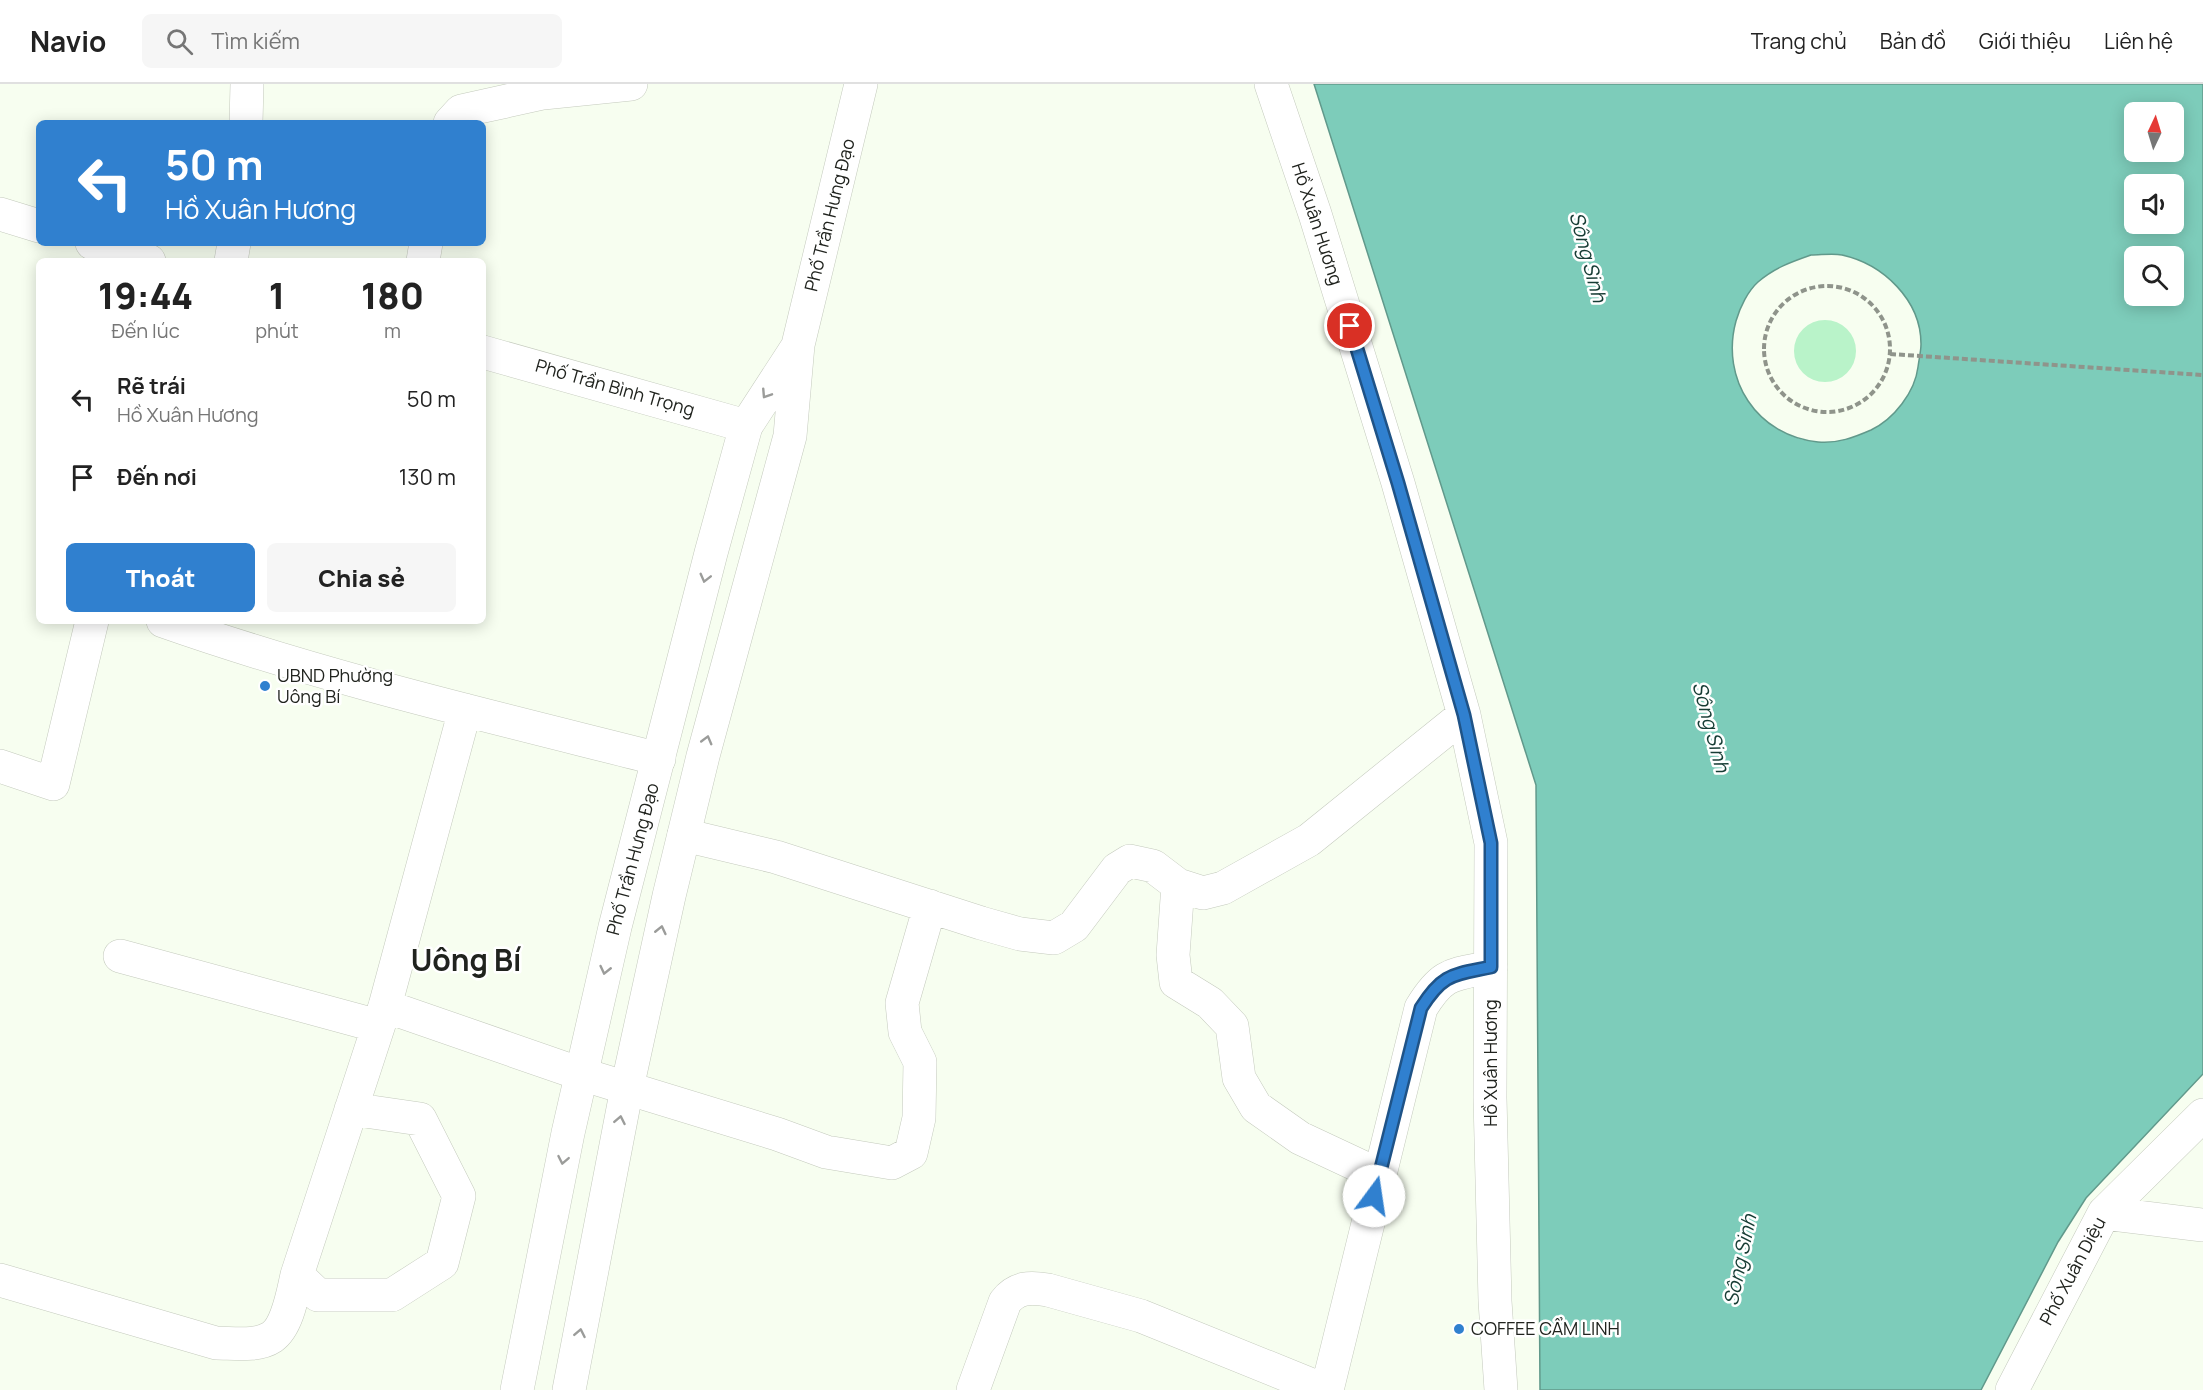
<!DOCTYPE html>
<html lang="vi">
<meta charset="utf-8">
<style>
:root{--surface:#fff;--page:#f6f6f6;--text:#222;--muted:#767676;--line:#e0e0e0;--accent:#3080cf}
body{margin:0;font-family:Manrope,sans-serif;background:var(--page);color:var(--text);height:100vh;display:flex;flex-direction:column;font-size:22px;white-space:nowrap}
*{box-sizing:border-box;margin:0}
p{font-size:20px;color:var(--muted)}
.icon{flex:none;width:33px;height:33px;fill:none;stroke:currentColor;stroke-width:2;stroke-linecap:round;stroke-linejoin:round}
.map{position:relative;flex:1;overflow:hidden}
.sheet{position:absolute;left:36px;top:174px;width:450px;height:366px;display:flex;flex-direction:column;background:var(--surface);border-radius:9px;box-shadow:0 3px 15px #0003}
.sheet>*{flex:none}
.top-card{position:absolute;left:36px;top:36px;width:450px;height:126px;border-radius:9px;box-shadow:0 3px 15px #0003;background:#3080cf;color:#fff;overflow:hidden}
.needle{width:39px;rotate:4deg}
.tools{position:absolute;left:2124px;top:18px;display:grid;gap:12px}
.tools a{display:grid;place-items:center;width:60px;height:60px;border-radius:9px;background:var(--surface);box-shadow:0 3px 15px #0003;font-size:30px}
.pin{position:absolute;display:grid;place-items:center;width:51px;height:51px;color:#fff;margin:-26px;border:3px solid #fff;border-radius:50%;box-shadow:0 2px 6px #0007}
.me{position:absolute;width:66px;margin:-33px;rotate:14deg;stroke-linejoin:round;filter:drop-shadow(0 0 4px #0008)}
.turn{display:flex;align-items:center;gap:21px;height:126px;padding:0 30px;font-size:27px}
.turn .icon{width:78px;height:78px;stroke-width:2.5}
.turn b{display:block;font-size:42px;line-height:51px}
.eta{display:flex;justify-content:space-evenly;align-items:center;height:102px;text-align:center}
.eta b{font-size:36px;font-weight:800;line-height:42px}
.cta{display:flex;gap:12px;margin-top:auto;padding:12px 30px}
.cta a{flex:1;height:69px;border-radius:9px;background:var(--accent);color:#fff;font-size:24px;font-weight:800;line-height:69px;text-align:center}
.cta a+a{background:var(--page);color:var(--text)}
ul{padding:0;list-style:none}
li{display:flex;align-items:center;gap:18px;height:78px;padding:0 30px}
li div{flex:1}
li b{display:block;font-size:22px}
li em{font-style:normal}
header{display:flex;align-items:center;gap:36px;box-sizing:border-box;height:84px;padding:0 30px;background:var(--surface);border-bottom:2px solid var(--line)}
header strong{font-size:28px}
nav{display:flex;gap:33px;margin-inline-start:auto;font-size:21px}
.search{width:420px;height:54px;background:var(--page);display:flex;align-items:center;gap:15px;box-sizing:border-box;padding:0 21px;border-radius:9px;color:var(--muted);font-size:22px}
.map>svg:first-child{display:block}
.water{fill:#7dccba;stroke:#61998b;stroke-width:1.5;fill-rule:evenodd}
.building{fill:#b9f3c9}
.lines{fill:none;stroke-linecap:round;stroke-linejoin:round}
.minor-casing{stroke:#c4cabd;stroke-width:34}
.major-casing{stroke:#c4cabd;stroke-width:34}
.path{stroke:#8f948b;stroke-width:4;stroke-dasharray:6 3;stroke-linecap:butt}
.minor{stroke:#fff;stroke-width:33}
.major{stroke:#fff;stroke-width:33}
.oneway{stroke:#9b9c9a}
.route-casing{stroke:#1f5387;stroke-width:15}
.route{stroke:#3080cf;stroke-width:10}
.poi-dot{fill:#3080cf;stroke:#fff;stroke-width:2}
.labels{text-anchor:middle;stroke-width:5;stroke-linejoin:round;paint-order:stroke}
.street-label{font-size:18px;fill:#20231e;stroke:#fff}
.poi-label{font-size:18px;fill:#20231e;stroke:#fff;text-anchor:start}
.water-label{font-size:20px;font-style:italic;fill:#163c34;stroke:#fff}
.town-label{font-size:30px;font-weight:bold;fill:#20231e;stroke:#fff}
</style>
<header>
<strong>Navio</strong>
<div class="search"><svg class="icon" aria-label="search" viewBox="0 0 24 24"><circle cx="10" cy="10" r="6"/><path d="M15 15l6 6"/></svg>Tìm kiếm</div>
<nav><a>Trang chủ</a><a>Bản đồ</a><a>Giới thiệu</a><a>Liên hệ</a></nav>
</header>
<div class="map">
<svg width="2203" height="1306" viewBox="0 0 2203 1306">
<rect width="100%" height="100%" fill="#f7fef0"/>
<!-- water -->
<path class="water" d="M 1314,0 L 2203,0 L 2203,990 L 2086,1114 L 2058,1158 L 1981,1306 L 1540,1306 L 1536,701 ZM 2134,28 L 2174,28 L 2174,68 L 2134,68 ZM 2134,100 L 2174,100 L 2174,140 L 2134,140 ZM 1811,171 C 1821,171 1833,169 1842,171 C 1883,180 1921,216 1921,260 C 1921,267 1919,275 1918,283 C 1915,308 1894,335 1871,346 C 1855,353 1837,360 1818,358 C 1757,352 1720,295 1736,237 C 1740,223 1748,207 1758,198 C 1774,184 1791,178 1811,171 ZM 2134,172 L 2174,172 L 2174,212 L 2134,212 Z"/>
<!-- building -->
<path class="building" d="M1794 267a31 31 0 1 1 62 0a31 31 0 1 1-62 0Z"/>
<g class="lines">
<defs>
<path id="minor" d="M 1271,0 L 1315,130 L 1398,399 L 1464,631 L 1491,759 L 1490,1014 L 1495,1217 L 1501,1306
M 246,39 L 247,0
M 450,39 L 461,27 L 543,9 L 631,0
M 0,130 L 39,142
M 92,159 L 149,177
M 231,177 L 234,159
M 423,177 L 426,159
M 483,268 L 746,342
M 163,537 C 325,594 493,633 659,675
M 0,682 L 53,700 L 92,537
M 684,751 L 776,773 L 981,839 L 1020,850 L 1054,854 L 1074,842 L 1117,785 L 1130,777 L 1153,782 L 1178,801 L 1203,809 L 1223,804 L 1309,756 L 1464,631
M 1178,801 L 1173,871 L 1176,898 L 1210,919 L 1232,942 L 1239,994 L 1256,1023 L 1300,1054 L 1379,1091
M 120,872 L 378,942
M 385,922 L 581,990 L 777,1050 L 826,1068 L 892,1079 L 911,1069 L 919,1034 L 920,978 L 905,948 L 902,919 L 930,822
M 2104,1129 L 2203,1141
M 297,1191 L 318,1211 L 392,1211 L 442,1179 L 459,1112 L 420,1035 L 351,1025
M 0,1196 L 216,1259 C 233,1259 257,1263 272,1253 C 288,1242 293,1208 297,1191 L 385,922 L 465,626
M 973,1306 L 1005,1218 C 1016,1203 1030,1203 1048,1206 L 1141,1232 L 1324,1306
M 1327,1306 L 1421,924 C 1443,888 1452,891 1491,883
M 2012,1306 L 2104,1129 L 2203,1031"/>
<path id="major" d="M 517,1306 L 568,1049 L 615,843 L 711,469 L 746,342 L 796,265
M 569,1306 L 627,1004 L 669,812 L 703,672 L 790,352 L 798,261 L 861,0"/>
</defs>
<!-- minor casing -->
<use href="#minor" class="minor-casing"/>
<!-- major casing -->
<use href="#major" class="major-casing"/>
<!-- path -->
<path class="path" d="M1764 265a63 63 0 1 1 126 0a63 63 0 1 1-126 0Z
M 1890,270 L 2203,291"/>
<!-- minor -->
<use href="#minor" class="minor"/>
<!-- major -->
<use href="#major" class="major"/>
</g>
<!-- one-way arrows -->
<defs><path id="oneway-chevron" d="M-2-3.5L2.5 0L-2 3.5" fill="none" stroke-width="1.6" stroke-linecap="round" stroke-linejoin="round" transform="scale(1.5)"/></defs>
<g class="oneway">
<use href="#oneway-chevron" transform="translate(766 310) rotate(123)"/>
<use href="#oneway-chevron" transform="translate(705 494) rotate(104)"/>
<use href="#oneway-chevron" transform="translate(707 656) rotate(-75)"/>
<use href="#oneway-chevron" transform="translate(661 846) rotate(-77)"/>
<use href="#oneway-chevron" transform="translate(605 886) rotate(103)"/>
<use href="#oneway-chevron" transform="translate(620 1036) rotate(-79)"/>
<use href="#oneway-chevron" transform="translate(563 1076) rotate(101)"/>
<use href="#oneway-chevron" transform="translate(580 1249) rotate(-79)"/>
</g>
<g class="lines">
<defs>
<path id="route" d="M 1350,242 L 1398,399 L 1464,631 L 1491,759 L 1491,883 C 1453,891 1443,889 1421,924 L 1374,1112"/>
</defs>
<!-- route casing -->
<use href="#route" class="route-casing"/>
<!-- route -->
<use href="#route" class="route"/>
</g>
<!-- markers -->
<g class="poi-dot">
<circle cx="265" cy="602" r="6"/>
<circle cx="1459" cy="1245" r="6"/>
</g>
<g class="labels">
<!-- street labels -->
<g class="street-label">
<text transform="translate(830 131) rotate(-76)" y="6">Phố Trần Hưng Đạo</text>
<text transform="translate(1317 140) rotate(72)" y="6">Hồ Xuân Hương</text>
<text transform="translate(615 304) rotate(16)" y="6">Phố Trần Bình Trọng</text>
<text transform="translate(633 775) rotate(-75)" y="6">Phố Trần Hưng Đạo</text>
<text transform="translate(1491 979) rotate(-90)" y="6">Hồ Xuân Hương</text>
<text transform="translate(2073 1187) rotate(-62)" y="6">Phố Xuân Diệu</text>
</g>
<!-- poi labels -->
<g class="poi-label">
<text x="277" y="598">UBND Phường<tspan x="277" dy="21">Uông Bí</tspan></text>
<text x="1471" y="1251">COFFEE CẨM LINH</text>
</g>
<!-- water labels -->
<g class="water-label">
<text transform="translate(1588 173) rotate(75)" y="7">Sông Sinh</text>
<text transform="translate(1711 643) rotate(75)" y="7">Sông Sinh</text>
<text transform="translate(1740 1176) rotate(-78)" y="7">Sông Sinh</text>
</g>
<!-- town labels -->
<g class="town-label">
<text x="466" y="887">Uông Bí</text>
</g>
</g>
</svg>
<div class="tools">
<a><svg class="needle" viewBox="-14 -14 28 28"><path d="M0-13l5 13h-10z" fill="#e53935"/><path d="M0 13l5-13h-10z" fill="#767676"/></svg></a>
<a><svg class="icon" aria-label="sound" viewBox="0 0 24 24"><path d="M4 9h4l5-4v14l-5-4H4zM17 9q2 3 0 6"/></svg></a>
<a><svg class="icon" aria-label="search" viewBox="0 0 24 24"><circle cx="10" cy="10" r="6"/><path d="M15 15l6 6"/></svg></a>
</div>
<div class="pin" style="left:1350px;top:242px;background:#d93025"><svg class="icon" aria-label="arrive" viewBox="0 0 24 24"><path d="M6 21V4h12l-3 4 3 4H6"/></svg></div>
<svg class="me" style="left:1374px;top:1112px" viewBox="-20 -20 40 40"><circle r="19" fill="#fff"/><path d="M0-13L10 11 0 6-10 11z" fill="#3080cf"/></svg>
<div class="top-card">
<div class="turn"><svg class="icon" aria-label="left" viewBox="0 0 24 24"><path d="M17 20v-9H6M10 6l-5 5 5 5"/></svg><div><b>50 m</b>Hồ Xuân Hương</div></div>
</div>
<section class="sheet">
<div class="eta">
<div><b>19:44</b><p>Đến lúc</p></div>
<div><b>1</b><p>phút</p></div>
<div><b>180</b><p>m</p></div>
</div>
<ul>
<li><svg class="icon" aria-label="left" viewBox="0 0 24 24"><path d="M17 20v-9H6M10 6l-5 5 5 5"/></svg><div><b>Rẽ trái</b><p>Hồ Xuân Hương</p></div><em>50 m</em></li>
<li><svg class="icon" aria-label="arrive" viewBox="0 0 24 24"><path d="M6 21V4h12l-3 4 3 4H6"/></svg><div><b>Đến nơi</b></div><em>130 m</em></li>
</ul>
<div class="cta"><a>Thoát</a><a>Chia sẻ</a></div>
</section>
</div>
